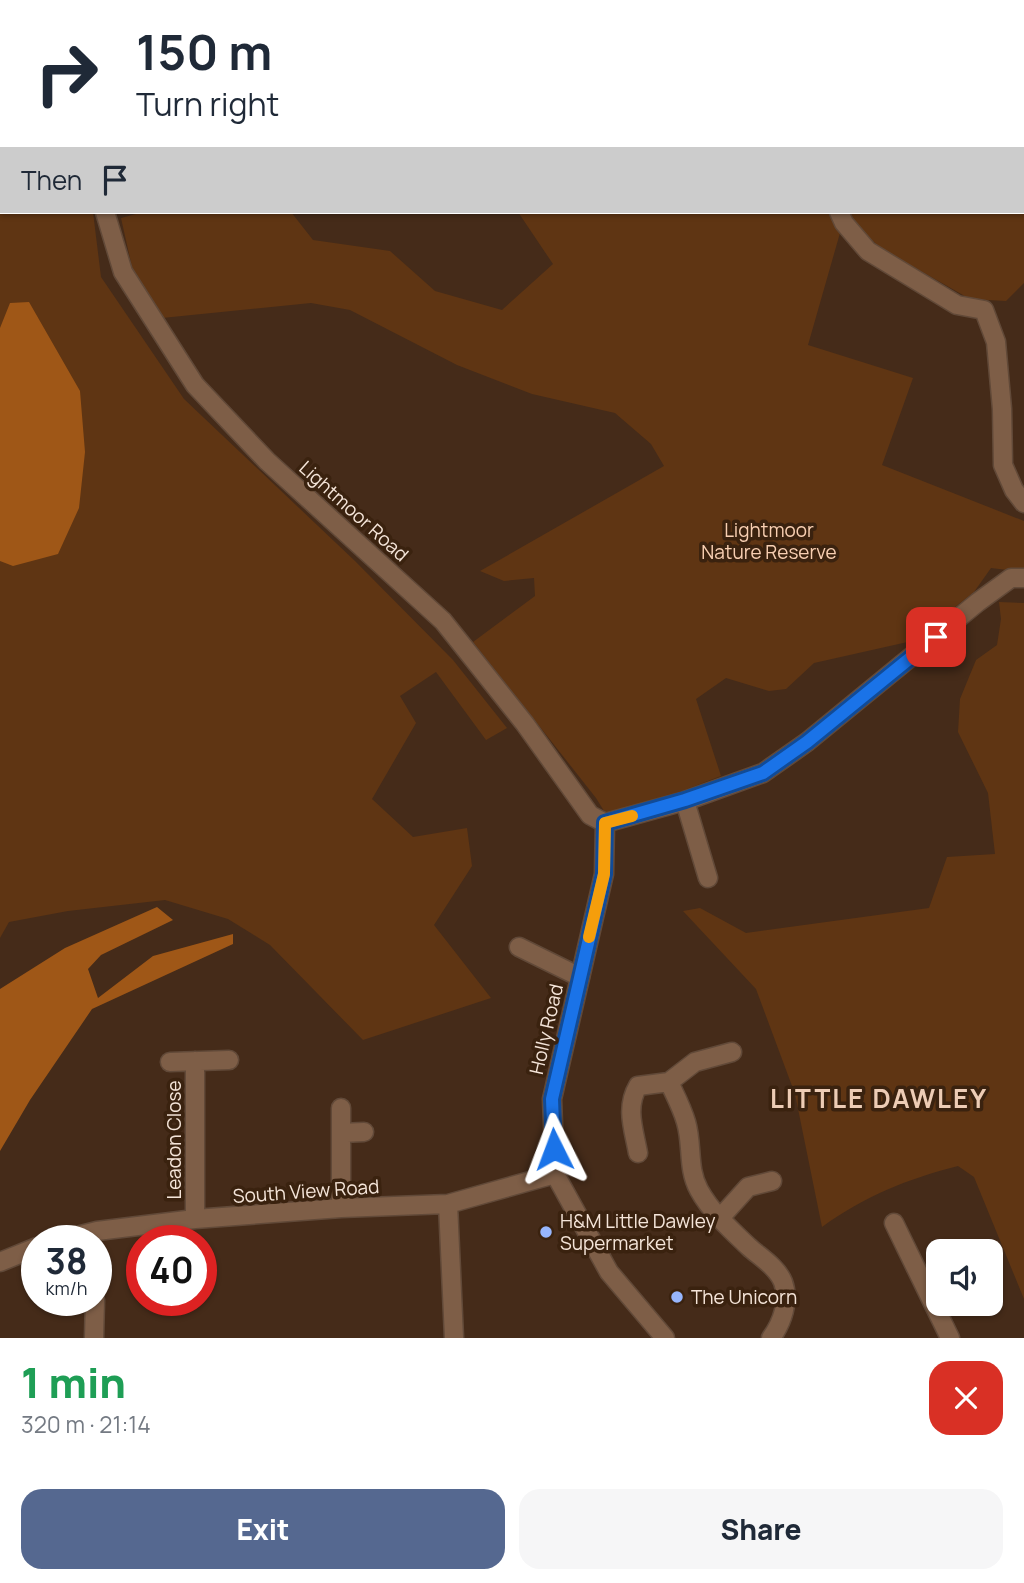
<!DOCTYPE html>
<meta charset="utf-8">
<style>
:root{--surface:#fff;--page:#f6f6f7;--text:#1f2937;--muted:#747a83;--accent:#556890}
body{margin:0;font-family:Manrope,sans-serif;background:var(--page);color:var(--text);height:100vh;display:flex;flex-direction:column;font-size:26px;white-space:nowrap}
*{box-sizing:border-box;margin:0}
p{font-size:23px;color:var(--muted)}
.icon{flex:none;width:38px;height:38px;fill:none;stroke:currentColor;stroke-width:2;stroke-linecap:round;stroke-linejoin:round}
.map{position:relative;height:1338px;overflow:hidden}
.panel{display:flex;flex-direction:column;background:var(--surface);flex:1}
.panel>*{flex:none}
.guide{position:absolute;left:0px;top:0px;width:1026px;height:214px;box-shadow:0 2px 5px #0004;background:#fff;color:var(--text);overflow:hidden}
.controls{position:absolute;left:926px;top:1239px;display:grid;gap:14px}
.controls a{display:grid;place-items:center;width:77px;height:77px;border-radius:14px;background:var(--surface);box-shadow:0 2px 5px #0004;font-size:35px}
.speed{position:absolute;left:21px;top:1225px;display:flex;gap:14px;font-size:35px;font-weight:700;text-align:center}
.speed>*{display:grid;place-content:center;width:91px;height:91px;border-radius:50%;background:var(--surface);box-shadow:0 2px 5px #0004;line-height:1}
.speed small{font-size:18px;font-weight:400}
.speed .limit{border:10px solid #d22;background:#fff;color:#111}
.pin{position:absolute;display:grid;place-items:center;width:60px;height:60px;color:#fff;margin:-30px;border-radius:14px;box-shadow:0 4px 10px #0006}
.me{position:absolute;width:77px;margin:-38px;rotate:357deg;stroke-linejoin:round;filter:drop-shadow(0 0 5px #0008)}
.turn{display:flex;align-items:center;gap:24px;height:147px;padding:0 21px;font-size:32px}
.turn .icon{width:91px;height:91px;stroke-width:2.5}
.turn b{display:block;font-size:49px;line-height:60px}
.then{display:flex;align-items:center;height:66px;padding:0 21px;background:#0003;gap:14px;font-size:26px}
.round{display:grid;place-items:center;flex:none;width:74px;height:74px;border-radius:21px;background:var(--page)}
.head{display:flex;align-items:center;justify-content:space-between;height:119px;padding:0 21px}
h1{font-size:42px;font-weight:800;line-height:52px;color:#1e9e55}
.button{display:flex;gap:14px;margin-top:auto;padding:14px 21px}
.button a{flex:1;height:80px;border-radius:21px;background:var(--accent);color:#fff;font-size:28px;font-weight:800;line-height:80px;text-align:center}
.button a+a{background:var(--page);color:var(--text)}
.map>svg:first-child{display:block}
.green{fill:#5f3513}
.water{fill:#9f5717}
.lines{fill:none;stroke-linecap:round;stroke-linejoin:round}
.minor-casing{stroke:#614938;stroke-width:21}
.tertiary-casing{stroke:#614938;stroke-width:21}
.minor{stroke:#7e5e47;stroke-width:18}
.tertiary{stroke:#7e5e47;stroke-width:18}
.route-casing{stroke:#114b97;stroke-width:18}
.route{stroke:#1a73e8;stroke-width:12}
.slow{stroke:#f59e0b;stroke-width:12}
.poi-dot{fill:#97b6fd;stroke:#3a220f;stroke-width:2.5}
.labels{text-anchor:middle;stroke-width:7;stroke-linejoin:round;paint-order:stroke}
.street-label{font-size:19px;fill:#f5e5d9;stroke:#3a220f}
.park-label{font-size:19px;fill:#f8cfb2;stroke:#3a220f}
.poi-label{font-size:19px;fill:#f5e5d9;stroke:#3a220f;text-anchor:start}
.district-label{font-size:26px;font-weight:bold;letter-spacing:2px;fill:#edccb5;stroke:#3a220f}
</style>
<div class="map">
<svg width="1024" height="1338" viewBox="0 0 1024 1338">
<rect width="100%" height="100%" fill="#452b19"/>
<!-- green -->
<path class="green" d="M 0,0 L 69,2 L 2,2 L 2,212 L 93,212 L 101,277 L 184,399 L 355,561 L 453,660 L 507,728 L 486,740 L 436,672 L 400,696 L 416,723 L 372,799 L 413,837 L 467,828 L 472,866 L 434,925 L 491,998 L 363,1040 L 270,945 L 228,919 L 165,900 L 68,911 L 9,922 L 0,938 Z
M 660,0 L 1024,0 L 1024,283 L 1006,301 L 970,299 L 882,249 L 854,224 L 850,212 L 1024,212 L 1024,2 L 658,2 Z
M 143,212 L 291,212 L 313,240 L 390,251 L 435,291 L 502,310 L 553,264 L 518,212 L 828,212 L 840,233 L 808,345 L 913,378 L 882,465 L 1024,521 L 1024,572 L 991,568 L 974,592 L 912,641 L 814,663 L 786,689 L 769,691 L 726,678 L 696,699 L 721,776 L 609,819 L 596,798 L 473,642 L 535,596 L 534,578 L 504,581 L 480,571 L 664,466 L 651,444 L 615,413 L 532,394 L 457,365 L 350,310 L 311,303 L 162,318 L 132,267 L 121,218 Z
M 999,602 L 1024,603 L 1024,1299 L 974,1177 L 958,1166 C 907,1179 865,1196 822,1227 L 795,1094 L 756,989 L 683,911 L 700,908 L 746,933 L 929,908 L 947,857 L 995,854 L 988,793 L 958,732 L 960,699 L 976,660 L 997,645 L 1001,619 Z"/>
<!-- water -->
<path class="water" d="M 29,302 L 80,391 L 85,452 L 79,508 L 58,554 L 13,566 L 0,561 L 0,328 L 10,303 Z
M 157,907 L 173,920 L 101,955 L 88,969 L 98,998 L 153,956 L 233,934 L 233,944 L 92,1009 L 30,1100 L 0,1151 L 0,989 L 65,948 Z"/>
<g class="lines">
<defs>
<path id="minor" d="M 515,2 L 524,0
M 839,212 L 844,223 L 868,251 L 957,305 L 984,310 L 996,342 L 1002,409 L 1003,465 L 1014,490 L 1024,503
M 685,801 L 708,878
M 605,823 L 685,801 L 763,773 L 807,742 L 978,602 L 1011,578 L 1024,578
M 519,947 L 580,977
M 195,1061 L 195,1219
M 170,1062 L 229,1060
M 669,1082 L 695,1062 L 732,1052
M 341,1108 L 341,1208
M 341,1133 L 364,1132
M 638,1153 C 634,1130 625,1108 638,1086 L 669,1082 C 675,1095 682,1108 686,1122 C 693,1145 687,1168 699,1190 C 711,1212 731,1230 749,1247 C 760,1257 777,1267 783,1282 C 790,1301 782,1323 771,1338
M 448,1204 L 454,1338
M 720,1218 L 748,1187 L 772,1181
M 894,1223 L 950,1338
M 57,1241 L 97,1231 L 195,1219 L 341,1208 L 448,1204 L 555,1174
M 0,1262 L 37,1247
M 94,1338 L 95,1300"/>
<path id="tertiary" d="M 78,0 L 78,2
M 105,212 L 123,272 L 195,385 L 267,461 L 443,621 L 525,724 L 590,815 L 605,823 L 604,874 L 552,1099 L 555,1174 L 609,1272 L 665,1338"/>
</defs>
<!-- minor casing -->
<use href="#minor" class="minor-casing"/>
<!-- tertiary casing -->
<use href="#tertiary" class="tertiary-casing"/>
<!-- minor -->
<use href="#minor" class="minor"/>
<!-- tertiary -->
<use href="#tertiary" class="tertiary"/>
</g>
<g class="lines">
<defs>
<path id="route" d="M 554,1149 L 552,1099 L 604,874 L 605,823 L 685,800 L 763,773 L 807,742 L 936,637"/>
</defs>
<!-- route casing -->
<use href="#route" class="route-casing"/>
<!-- route -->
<use href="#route" class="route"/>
<!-- slow -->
<path class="slow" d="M 589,937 L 604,874 L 605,823 L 632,816"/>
</g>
<!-- markers -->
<g class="poi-dot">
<circle cx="546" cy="1232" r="7"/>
<circle cx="677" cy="1297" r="7"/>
</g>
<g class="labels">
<!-- street labels -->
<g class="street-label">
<text transform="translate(354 511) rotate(42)" y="7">Lightmoor Road</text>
<text transform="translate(546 1029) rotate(-77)" y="7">Holly Road</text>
<text transform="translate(174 1140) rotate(-90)" y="7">Leadon Close</text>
<text transform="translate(306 1191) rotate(-4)" y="7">South View Road</text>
</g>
<!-- park labels -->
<g class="park-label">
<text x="769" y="537">Lightmoor<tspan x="769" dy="22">Nature Reserve</tspan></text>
</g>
<!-- poi labels -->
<g class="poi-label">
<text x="560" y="1228">H&amp;M Little Dawley<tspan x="560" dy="22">Supermarket</tspan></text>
<text x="691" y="1304">The Unicorn</text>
</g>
<!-- district labels -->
<g class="district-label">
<text x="879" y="1108">LITTLE DAWLEY</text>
</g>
</g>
</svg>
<div class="controls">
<a><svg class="icon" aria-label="sound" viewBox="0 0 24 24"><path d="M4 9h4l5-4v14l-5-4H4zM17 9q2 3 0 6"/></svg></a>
</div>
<div class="speed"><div>38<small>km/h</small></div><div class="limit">40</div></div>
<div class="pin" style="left:936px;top:637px;background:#d93025"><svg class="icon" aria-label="arrive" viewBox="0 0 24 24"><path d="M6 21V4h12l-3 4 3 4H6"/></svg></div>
<svg class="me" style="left:554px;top:1149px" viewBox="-20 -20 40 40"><path d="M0-17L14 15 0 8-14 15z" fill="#1a73e8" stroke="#fff" stroke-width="4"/></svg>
<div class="guide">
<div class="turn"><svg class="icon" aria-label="right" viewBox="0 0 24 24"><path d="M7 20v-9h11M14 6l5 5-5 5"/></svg><div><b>150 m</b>Turn right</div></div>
<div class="then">Then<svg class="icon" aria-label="arrive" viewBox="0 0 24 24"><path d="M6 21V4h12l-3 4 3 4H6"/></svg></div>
</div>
</div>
<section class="panel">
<div class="head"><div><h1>1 min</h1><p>320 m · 21:14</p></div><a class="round" style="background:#d93025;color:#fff"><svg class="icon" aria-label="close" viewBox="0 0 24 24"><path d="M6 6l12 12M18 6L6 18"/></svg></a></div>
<div class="button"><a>Exit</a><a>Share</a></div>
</section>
